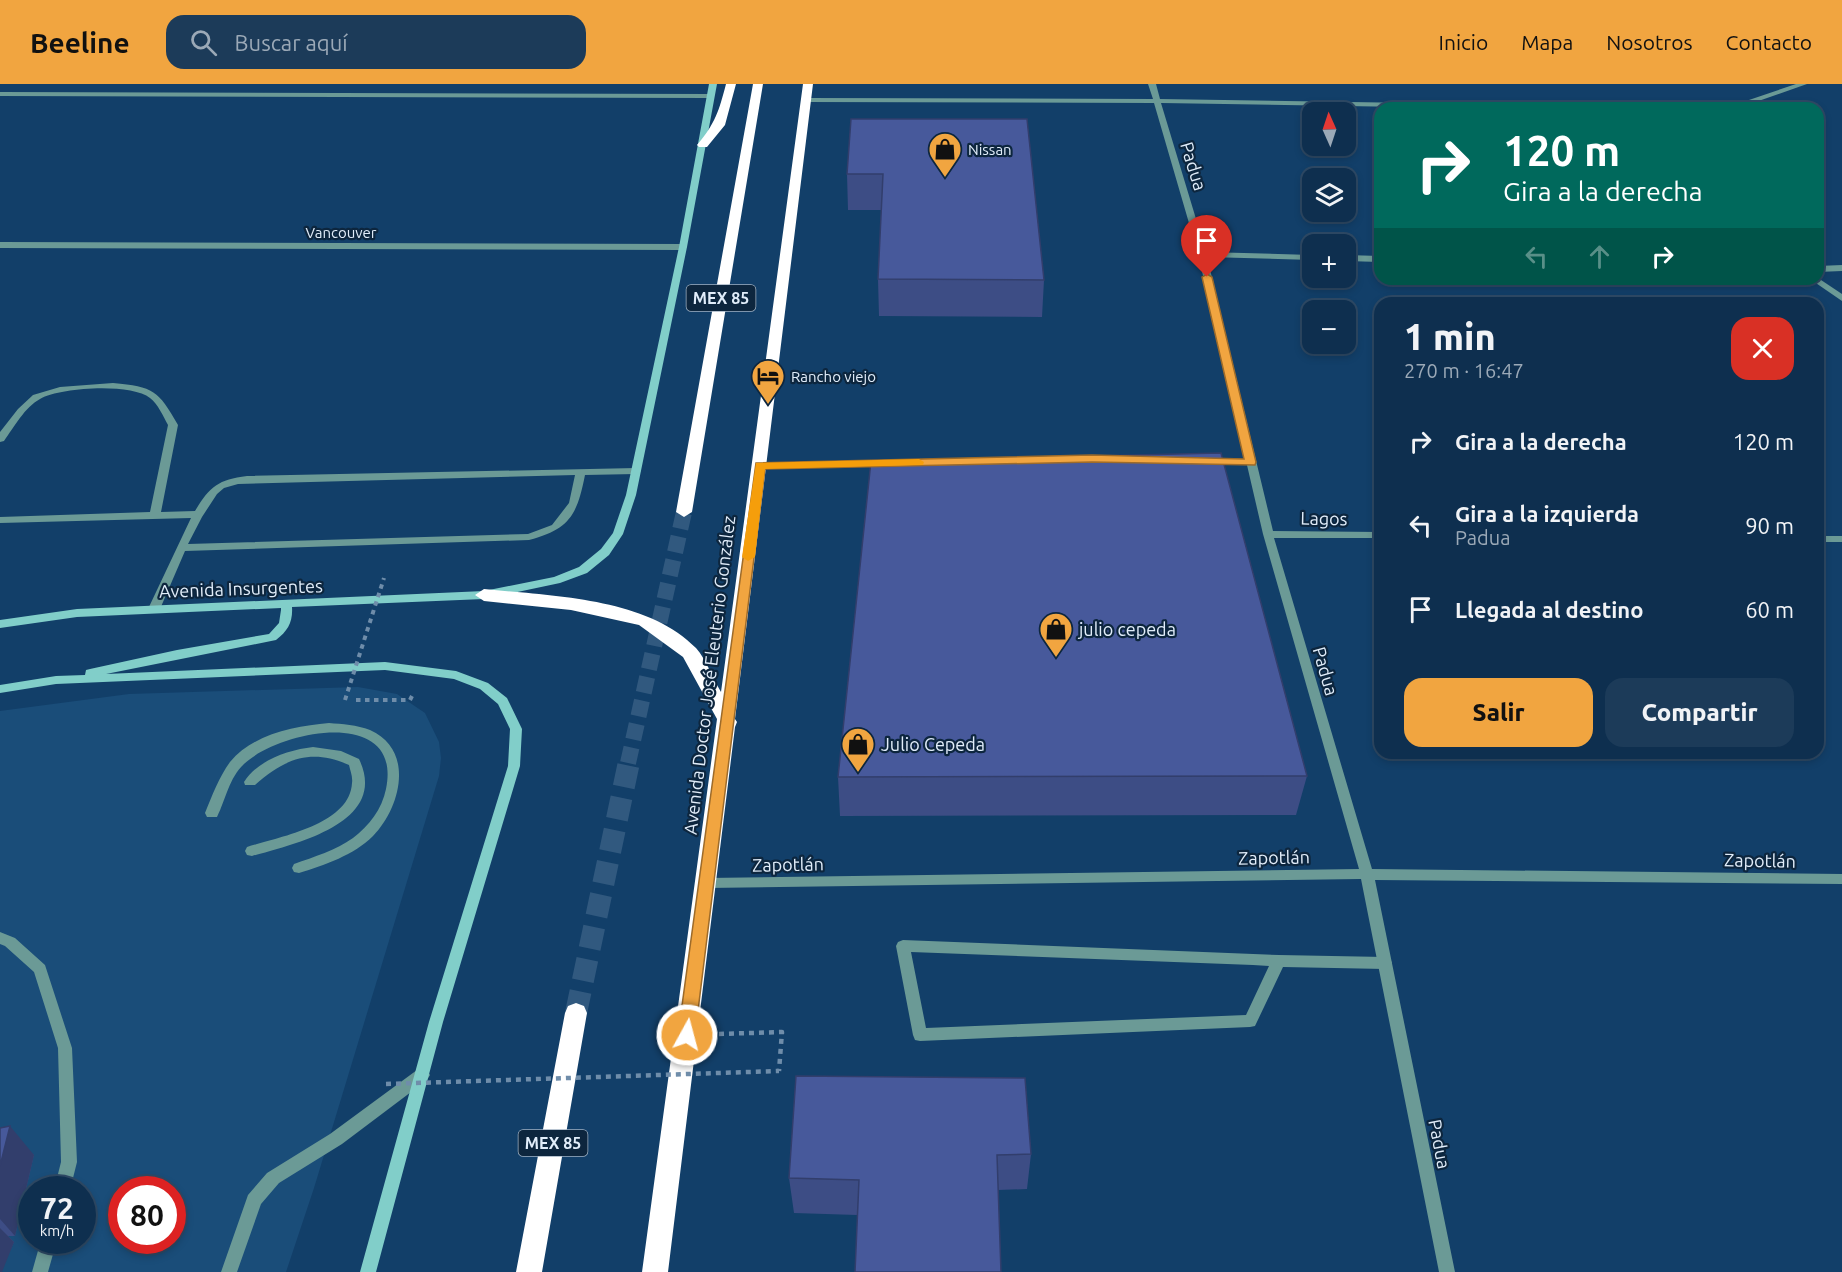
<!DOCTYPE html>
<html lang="es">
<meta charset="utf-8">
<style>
body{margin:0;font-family:Ubuntu,sans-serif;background:#1c3b59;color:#f1f3f6;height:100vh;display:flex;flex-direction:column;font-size:22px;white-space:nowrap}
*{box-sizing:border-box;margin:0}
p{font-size:20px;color:#9ba9b7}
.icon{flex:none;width:33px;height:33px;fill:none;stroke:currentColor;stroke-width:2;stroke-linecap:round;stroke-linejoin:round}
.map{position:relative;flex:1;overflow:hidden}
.sheet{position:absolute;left:1374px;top:213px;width:450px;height:462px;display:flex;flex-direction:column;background:#0e2f4f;border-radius:18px;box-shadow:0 3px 9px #0003,0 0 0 2px #2e4a66}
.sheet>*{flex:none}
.guide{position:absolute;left:1374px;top:18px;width:450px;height:183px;border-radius:18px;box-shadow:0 3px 9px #0003,0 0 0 2px #2e4a66;background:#00695c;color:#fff;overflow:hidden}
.needle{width:39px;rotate:357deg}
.fabs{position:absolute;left:1302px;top:18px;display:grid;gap:12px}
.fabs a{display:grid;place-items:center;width:54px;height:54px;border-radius:12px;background:#0e2f4f;box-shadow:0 3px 9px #0003,0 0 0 2px #2e4a66;font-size:30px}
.speed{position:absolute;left:18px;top:1092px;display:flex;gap:12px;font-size:30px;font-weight:700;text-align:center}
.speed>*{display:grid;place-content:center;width:78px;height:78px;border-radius:50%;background:#0e2f4f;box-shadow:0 3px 9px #0003,0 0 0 2px #2e4a66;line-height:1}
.speed small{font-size:15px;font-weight:400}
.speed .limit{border:9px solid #d22;background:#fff;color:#111}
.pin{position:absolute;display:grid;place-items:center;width:51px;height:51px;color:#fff;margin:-62px -26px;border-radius:50% 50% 50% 0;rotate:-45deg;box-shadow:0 0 6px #0007}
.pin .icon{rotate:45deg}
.me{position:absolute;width:66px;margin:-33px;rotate:7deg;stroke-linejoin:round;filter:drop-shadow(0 0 4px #0008)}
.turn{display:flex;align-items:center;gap:21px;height:126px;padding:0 30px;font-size:27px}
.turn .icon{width:78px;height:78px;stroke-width:2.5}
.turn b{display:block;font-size:42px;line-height:51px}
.lanes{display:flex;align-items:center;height:57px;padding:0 30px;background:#0003;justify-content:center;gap:30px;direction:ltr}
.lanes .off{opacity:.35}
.round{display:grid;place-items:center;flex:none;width:63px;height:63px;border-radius:18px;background:#1c3b59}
.overview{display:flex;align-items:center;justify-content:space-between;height:102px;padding:0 30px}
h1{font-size:36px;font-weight:800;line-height:45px}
.button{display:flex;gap:12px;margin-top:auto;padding:12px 30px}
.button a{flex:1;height:69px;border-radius:18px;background:#f1a540;color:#111;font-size:24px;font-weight:800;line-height:69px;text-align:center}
.button a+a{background:#1c3b59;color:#f1f3f6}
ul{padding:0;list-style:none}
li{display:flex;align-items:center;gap:18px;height:84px;padding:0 30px}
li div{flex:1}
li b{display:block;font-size:22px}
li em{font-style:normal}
header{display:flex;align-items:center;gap:36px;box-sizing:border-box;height:84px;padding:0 30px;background:#f1a540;color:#111}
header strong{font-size:28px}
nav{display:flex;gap:33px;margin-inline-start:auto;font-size:21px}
.search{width:420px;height:54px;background:#1c3b59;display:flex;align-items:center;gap:15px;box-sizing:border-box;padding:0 21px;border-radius:18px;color:#9ba9b7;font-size:22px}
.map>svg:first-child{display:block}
.built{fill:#1a4d79;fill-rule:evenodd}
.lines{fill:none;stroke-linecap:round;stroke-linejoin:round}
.highway-tunnel-far1{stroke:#31597f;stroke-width:16;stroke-dasharray:16 8;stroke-linecap:butt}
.highway-tunnel{stroke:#31597f;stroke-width:22;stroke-dasharray:22 11;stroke-linecap:butt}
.path-far1{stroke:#6f8daa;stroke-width:4;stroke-dasharray:4.5 4.5;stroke-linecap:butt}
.path{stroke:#6f8daa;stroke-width:4.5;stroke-dasharray:5 5;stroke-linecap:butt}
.lane{fill:#6b9a96;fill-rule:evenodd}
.street{fill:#6b9a96;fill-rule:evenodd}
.secondary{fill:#81cec9;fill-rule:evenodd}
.highway{fill:#fff;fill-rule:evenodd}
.path-bridge-far1{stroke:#6f8daa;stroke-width:4;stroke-dasharray:4.5 4.5;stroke-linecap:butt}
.path-bridge{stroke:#6f8daa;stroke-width:4.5;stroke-dasharray:5 5;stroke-linecap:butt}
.wall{fill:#3d4d85}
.shaded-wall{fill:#323e6c}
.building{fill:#47599b;stroke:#323e6c;stroke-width:1.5}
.route{fill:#f1a540;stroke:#9d6b2a;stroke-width:1.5}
.slow{fill:#f59e0b}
.labels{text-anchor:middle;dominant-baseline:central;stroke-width:4.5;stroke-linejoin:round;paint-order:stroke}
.far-poi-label{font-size:15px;fill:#e1edfa;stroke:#0d263e;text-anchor:start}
.far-street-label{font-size:15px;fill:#e1edfa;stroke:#0d263e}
.shield{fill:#0d263e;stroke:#a1b1c2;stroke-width:1.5}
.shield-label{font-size:16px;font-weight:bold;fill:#e1edfa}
.street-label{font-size:18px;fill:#e1edfa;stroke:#0d263e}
.poi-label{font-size:18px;fill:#e1edfa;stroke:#0d263e;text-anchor:start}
</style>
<header>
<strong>Beeline</strong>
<div class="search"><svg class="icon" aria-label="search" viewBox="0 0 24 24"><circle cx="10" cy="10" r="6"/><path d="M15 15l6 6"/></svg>Buscar aquí</div>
<nav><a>Inicio</a><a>Mapa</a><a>Nosotros</a><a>Contacto</a></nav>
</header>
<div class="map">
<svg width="1842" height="1188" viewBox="0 0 1842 1188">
<rect width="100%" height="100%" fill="#123f69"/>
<path class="built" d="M358,603L397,610L425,629L439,658L441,674L439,692L314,1104L286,1188H0V627L129,610ZM32,1106H82V1156H32ZM122,1106H172V1156H122Z"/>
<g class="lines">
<path class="highway-tunnel-far1" d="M628,679L684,428"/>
<path class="highway-tunnel" d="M576,929L629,678"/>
<path class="path-far1" d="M356,616H410L412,612"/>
<path class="path" d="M719,950L782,948L779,987"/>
<path class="lane" d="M113,299C154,303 158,306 178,341L161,428L195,427C210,402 218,396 247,392L636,384L641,387L636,390L585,391C577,431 570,445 529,456L185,467L160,525L154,529L148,525L191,434L0,439V433L150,428L168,341C163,332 158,320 150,314C131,299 61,303 40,315C25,323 14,343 4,357L0,358V348L18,325L33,311L60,303ZM575,391L569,419L552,441L528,450L188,460L202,433L217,410L224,404L238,400Z
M1208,374L1250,375L1255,378L1250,381L1204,379L1203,377L1204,375Z
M885,376L889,377L890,379L889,381L760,385L755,382L760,379Z
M329,639C342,640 357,641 370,646C415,666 401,723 373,752C354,771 325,781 299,789L294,788L292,784L294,780C314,773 336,766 353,754C369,742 382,725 386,705C403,622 280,646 244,680C229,694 226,715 217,733H207L205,729C212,712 219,693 230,678C253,650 295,642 329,639Z
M313,663L341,667L359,675C390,739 294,760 252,772L247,771L245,767L247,763C278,753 350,741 352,699C353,693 350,686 349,681C311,664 284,675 255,701H245L244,698C258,676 288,666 313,663Z
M0,848L15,854L45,881L72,964L77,1078L70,1106H54L61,1078L58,964L34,888L5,862L0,860Z
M903,856L1279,871L1385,873L1390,875L1392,879L1390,883L1385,885L1283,883L1255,942L1250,943L920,957L915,956L913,951L896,862L898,858ZM911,868L1253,881L1269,882L1246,931L926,944Z
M422,984L427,986L430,991L427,996L342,1060L279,1099L261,1120L237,1188H221L248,1111L267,1089L330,1050L417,986Z
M41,1156H57L48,1188H32Z"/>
<path class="street" d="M1148,0H1156L1160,15L1609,22L1613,24H1464L1161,19L1206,168L1312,171V176L1207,173L1273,447L1380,448V454H1274L1372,785L1842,790V800L1375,796L1455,1188H1439L1361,795L706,804L701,803L699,799L701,795L706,794L1359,785L1263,450L1198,170L1154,19L806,18L802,16L806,14L1153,15Z
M1796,0H1807L1747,21L1699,24L1703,22L1746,17Z
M0,8L709,10L713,12L709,14L0,12Z
M0,158L683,160L687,163L683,166L0,164Z
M1346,171L1380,172V178L1346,177Z
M1842,181V187L1818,188V182Z
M1818,194L1842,210V217L1810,195Z
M1818,452H1842V458H1818Z"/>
<path class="secondary" d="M709,0H717L687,163L636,411L623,450L609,471L587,489L560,499L484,515L292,523C293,538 288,547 276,556L106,590L385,578L456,587L488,599L507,614L522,645L520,682L443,938L376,1188H360L429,938L508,682L510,645L498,620L480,605L454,595L385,586L56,600L0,609V601L56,592L85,591L86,586L90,585L177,566L269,550L279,539L281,526V524L77,533L0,544V536L77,525L484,507L554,493L579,483L601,465L613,449L626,411L679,163Z"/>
<path class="highway" d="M726,0H736L725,41L707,63H699L697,61C715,40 719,27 726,0Z
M753,0H763L692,428L684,433L676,428Z
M803,0H813L735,635L737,638L735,643L668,1188H642L717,635L683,573L639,541L571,526L484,517L475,511L484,505C551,512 646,513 696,564C706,575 713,595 721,608Z
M576,919L584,922L587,929L542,1188H516L565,929L568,922Z"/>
<path class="path-bridge-far1" d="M345,616L384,494"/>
<path class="path-bridge" d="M386,1000L779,987"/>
</g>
<path class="wall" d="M851,35L1044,196L1042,233L879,232L878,195L882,126H848L847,90Z
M1307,692L1296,731L840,732L838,693Z
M1025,994L1031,1070L1027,1105L998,1106L857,1131L794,1129L789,1094Z
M0,1044L34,1071L15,1152H8L14,1158L0,1188Z"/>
<path class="shaded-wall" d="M10,1042L34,1071L15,1152L0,1135V1082Z
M0,1144L14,1158L2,1188H0Z"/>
<path class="building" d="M851,35H1027L1044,196L878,195L883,90H847Z
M1221,369L1307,692L838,693L871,377Z
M796,992L1025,994L1031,1070L997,1071L1001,1188H855L859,1096L789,1094Z
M10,1042L0,1082V1044Z"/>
<path class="route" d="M1207,190L1212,193L1256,378L1255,381L1092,378L765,385L695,951L693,956L687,959L681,956L678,951L756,379L1092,371L1244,375L1202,193Z"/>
<path class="slow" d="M919,375L924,378L923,381L765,385L755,473L748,477L742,473L756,379Z"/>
<defs>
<symbol id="shop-pin" viewBox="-11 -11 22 30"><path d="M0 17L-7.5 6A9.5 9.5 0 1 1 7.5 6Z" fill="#f1a540" stroke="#0d263e"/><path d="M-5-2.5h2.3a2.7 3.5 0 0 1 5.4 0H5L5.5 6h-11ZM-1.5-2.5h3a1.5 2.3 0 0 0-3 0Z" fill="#111"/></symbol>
<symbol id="hotel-pin" viewBox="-11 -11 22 30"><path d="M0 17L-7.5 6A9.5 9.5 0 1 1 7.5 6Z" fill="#f1a540" stroke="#0d263e"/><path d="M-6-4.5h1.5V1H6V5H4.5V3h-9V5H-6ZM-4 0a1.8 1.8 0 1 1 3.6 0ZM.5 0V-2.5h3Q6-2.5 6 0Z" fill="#111"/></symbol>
</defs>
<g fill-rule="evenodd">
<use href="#shop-pin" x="926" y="46" width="38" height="52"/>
<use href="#hotel-pin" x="749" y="273" width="38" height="52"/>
<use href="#shop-pin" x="1037" y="526" width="38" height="52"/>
<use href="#shop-pin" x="839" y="641" width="38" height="52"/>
</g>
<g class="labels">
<g class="far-poi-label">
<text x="968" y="65">Nissan</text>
<text x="791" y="292">Rancho viejo</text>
</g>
<g class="far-street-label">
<text x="341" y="148">Vancouver</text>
</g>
<g class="shield">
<rect x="686.5" y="201" width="69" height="26" rx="4.5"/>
<rect x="518.5" y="1046" width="69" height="26" rx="4.5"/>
</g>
<g class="shield-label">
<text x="721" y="214">MEX 85</text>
<text x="553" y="1059">MEX 85</text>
</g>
<g class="street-label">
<text transform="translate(1194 82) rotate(73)">Padua</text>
<text transform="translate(1324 434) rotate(1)">Lagos</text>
<text transform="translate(241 504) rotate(-2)">Avenida Insurgentes</text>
<text transform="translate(1326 587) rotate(74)">Padua</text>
<text transform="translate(709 591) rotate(-83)">Avenida Doctor José Eleuterio González</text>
<text transform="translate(1274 773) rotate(-1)">Zapotlán</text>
<text transform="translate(1760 776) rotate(1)">Zapotlán</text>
<text transform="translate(788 780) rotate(-1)">Zapotlán</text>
<text transform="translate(1440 1060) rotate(79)">Padua</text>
</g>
<g class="poi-label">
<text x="1079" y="545">julio cepeda</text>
<text x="881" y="660">Julio Cepeda</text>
</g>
</g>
</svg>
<div class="fabs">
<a><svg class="needle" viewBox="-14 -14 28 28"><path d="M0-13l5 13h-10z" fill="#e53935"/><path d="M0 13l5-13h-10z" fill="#9ba9b7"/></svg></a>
<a><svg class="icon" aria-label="layers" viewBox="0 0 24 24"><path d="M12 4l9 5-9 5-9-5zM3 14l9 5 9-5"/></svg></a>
<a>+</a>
<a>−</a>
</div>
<div class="speed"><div>72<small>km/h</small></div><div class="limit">80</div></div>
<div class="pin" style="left:1207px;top:193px;background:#d93025"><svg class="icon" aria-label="arrive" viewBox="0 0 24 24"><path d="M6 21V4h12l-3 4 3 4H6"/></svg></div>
<svg class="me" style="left:687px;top:951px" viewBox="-20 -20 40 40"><circle r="17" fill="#f1a540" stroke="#fff" stroke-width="3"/><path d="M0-11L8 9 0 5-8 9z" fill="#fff"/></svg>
<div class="guide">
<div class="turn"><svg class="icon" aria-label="right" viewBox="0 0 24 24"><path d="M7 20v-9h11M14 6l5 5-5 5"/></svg><div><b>120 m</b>Gira a la derecha</div></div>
<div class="lanes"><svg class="icon off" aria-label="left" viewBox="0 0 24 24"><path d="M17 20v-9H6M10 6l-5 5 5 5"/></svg><svg class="icon off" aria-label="ahead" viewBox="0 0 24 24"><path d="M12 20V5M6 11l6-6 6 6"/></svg><svg class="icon" aria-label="right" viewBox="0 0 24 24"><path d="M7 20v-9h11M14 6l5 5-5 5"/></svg></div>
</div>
<section class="sheet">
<div class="overview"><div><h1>1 min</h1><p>270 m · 16:47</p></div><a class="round" style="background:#d93025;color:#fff"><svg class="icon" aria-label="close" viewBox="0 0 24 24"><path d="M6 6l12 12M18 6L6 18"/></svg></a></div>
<ul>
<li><svg class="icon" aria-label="right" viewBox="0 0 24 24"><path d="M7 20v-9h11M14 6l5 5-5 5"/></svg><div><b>Gira a la derecha</b></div><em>120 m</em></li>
<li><svg class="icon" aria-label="left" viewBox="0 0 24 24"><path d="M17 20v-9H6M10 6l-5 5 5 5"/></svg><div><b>Gira a la izquierda</b><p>Padua</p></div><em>90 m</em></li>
<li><svg class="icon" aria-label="arrive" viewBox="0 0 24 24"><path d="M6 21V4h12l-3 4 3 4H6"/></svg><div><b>Llegada al destino</b></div><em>60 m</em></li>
</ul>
<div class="button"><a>Salir</a><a>Compartir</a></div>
</section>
</div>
